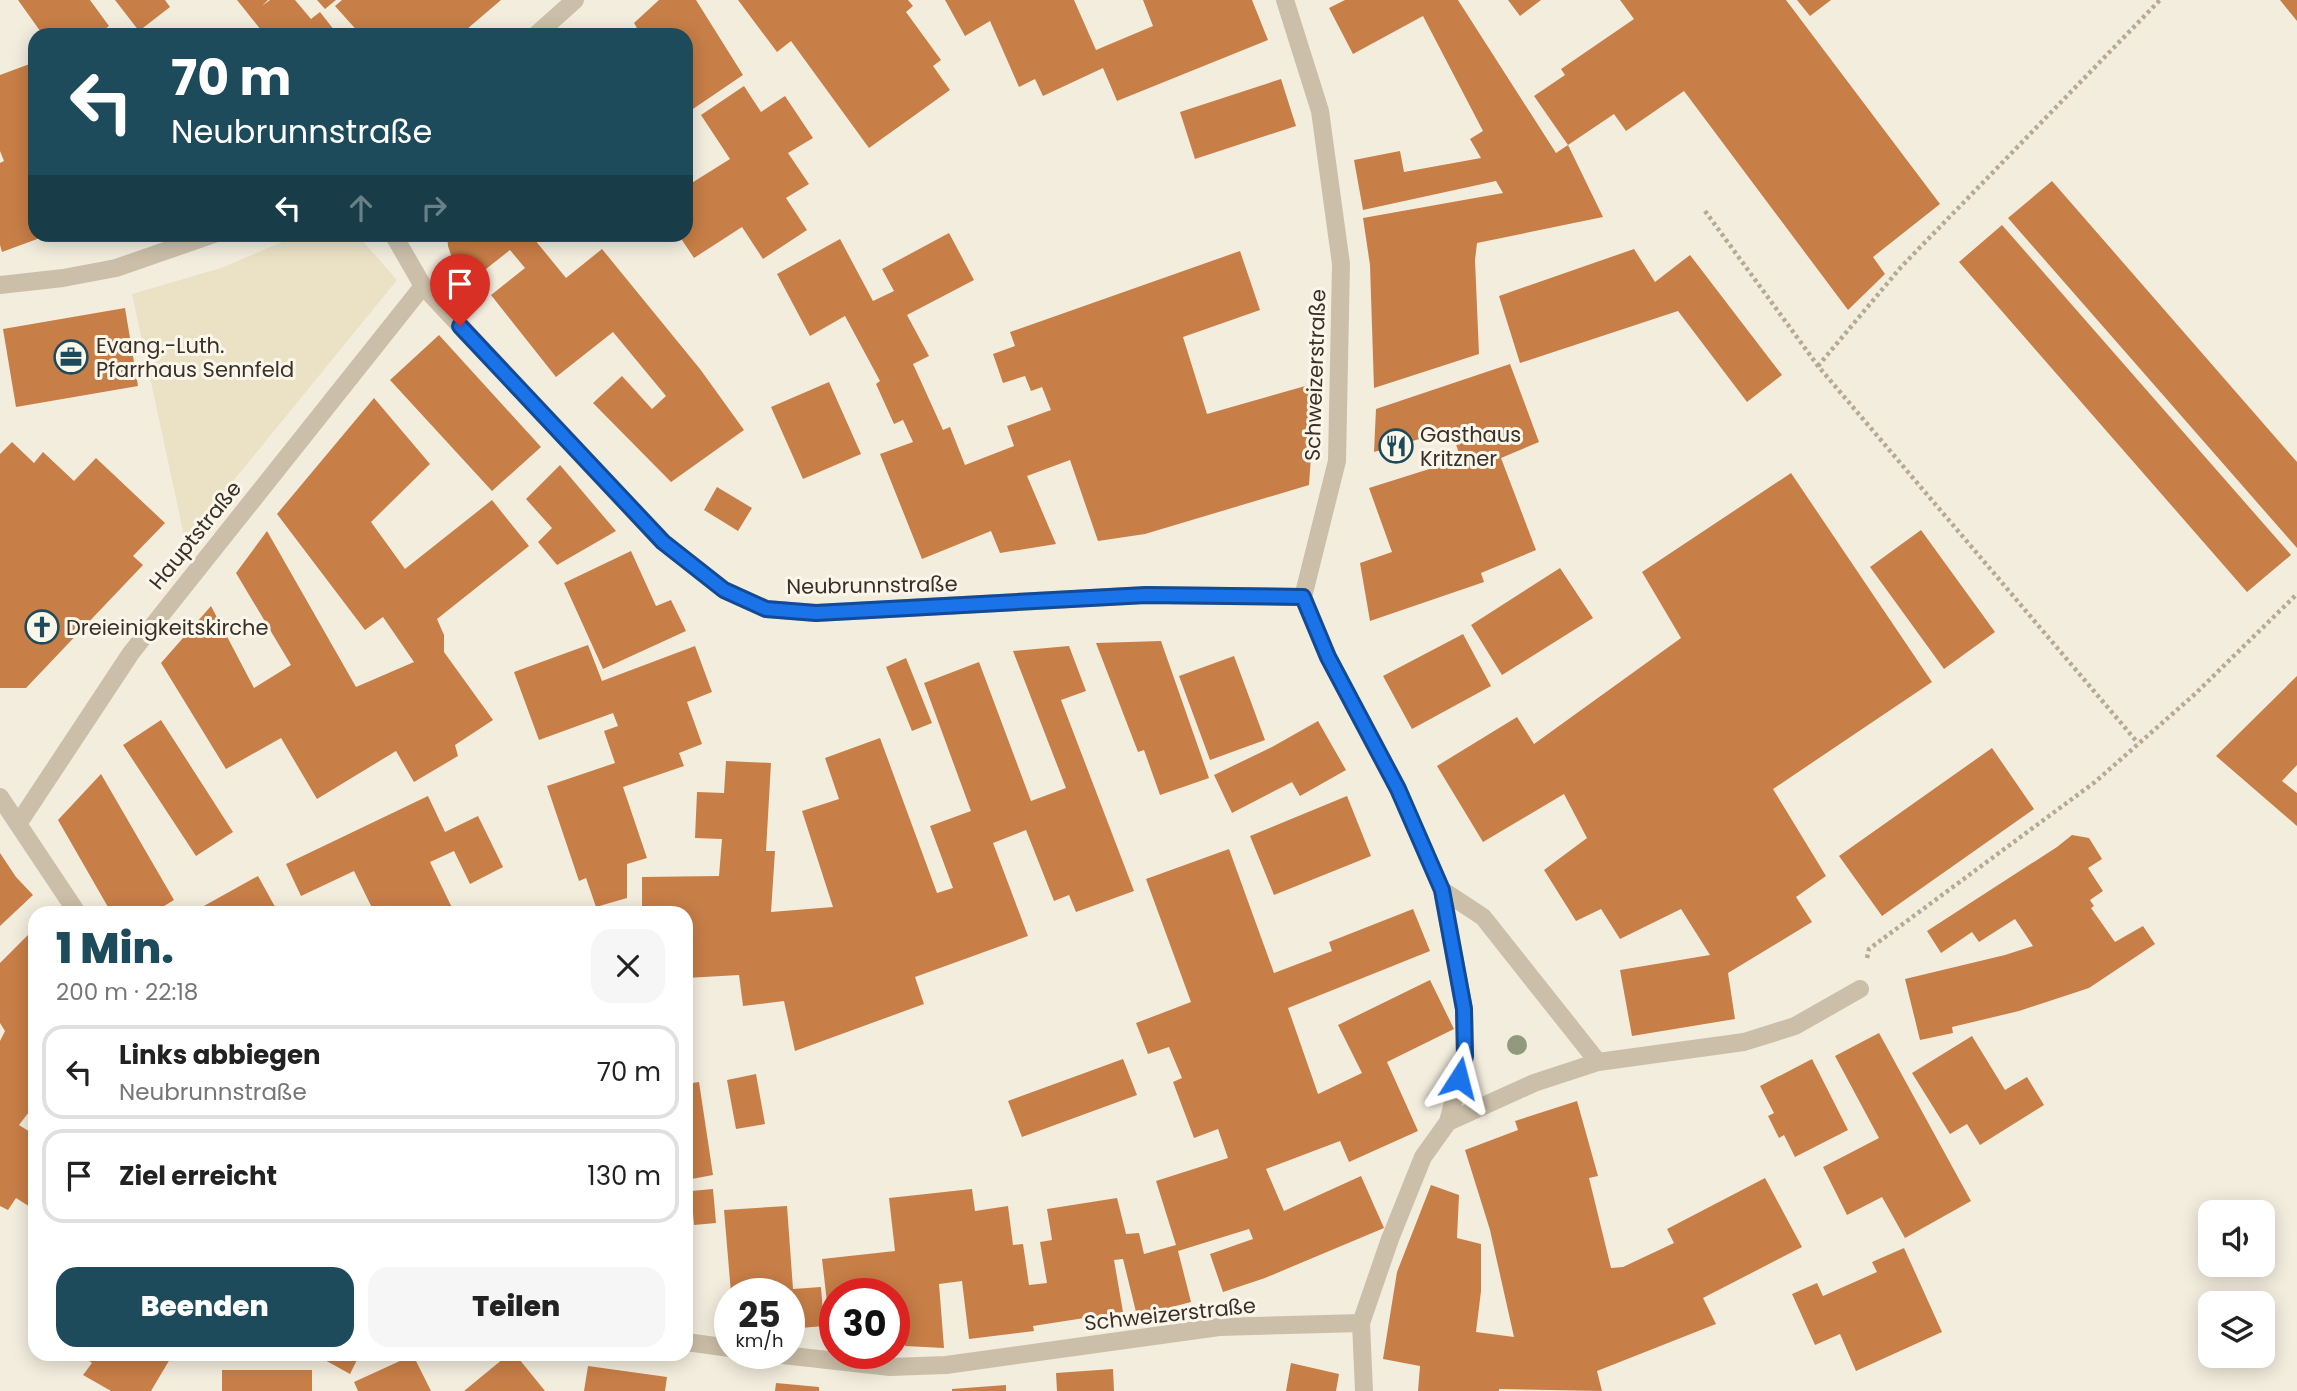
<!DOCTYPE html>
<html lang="de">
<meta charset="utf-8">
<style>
body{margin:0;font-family:Poppins,sans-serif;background:#f6f6f6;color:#222;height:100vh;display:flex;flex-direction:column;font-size:26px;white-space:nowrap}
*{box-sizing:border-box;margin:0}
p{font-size:23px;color:#767676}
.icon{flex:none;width:38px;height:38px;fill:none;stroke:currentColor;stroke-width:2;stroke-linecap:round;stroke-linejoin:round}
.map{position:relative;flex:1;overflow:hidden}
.sheet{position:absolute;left:28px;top:906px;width:665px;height:455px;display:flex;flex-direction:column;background:#fff;border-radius:21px;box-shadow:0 4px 18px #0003}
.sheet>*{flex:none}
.guide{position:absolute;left:28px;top:28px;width:665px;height:214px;border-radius:21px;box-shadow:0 4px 18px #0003;background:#1e4b5b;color:#fff;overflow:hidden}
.fabs{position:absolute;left:2198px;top:1200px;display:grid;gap:14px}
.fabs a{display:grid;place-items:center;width:77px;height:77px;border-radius:14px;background:#fff;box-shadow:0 4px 18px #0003;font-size:35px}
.speed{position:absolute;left:714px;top:1278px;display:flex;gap:14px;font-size:35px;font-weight:700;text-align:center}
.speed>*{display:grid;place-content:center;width:91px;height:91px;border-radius:50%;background:#fff;box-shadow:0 4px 18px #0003;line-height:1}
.speed small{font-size:18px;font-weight:400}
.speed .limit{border:10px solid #d22;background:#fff;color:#111}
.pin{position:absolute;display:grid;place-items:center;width:60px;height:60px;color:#fff;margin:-72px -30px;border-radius:50% 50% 50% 0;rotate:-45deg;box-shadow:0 0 7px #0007}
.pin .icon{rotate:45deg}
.me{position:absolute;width:77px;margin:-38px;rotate:9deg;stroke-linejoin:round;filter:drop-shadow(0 0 5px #0008)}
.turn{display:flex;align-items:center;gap:24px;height:147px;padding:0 28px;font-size:32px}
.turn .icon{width:91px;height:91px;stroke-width:2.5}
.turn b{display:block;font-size:49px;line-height:60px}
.lanes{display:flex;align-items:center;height:66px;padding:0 28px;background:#0003;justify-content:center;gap:35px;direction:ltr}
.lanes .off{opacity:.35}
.round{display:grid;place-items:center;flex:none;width:74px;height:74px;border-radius:21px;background:#f6f6f6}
.summary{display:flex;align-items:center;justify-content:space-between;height:119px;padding:0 28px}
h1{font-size:42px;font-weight:800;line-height:52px;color:#1e4b5b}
.action{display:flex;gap:14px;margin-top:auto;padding:14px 28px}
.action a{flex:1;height:80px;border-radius:21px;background:#1e4b5b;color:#fff;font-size:28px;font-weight:800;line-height:80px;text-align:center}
.action a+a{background:#f6f6f6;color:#222}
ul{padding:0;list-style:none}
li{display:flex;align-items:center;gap:21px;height:94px;margin:0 14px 10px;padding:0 14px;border:4px solid #e0e0e0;border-radius:21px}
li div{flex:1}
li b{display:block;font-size:26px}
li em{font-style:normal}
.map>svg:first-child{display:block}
.plaza{fill:#ebe1c5}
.building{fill:#c87e47}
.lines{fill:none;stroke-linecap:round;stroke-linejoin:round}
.path{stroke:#b7aa93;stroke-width:4.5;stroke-dasharray:3.5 3.5;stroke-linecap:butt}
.minor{stroke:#ccbfa9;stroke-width:18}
.tree{fill:#919a7c}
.route-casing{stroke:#114b97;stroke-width:18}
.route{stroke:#1a73e8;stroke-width:12}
.labels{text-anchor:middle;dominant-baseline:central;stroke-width:6;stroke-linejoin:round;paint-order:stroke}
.poi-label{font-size:21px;fill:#393129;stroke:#faf6ea;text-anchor:start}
.street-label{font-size:21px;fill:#393129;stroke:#faf6ea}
</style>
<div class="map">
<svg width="2297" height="1391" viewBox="0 0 2297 1391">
<rect width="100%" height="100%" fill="#f3edde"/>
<path class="plaza" d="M301,234L353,235L360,238L397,280L185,540L132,294L221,268Z"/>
<path class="building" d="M18,0H90L109,26L97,35H43Z
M115,0H165L170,7L139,31Z
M237,0H268L262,6L270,0H295L311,19L320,12L338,35H265Z
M317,0H336L325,9Z
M342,0H501L460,35H361L335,6Z
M659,0H696L743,75L687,113L686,35H641L634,23Z
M738,0H908L913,6L906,12L941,60L933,66L950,90L869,148L791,41L777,52Z
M945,0H1074L1096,50L1153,26L1143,0H1252L1268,40L1117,101L1103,68L1043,96L1035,79L1019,87L990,21L965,36Z
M1345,0H1458L1556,153L1568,145L1603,217L1477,243L1475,260L1479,354L1374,388L1370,265L1363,218L1503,193L1496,181L1363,210L1354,160L1400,151L1404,172L1481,158L1470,139L1483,131L1423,16L1353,54L1329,8Z
M1508,0H1541L1520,16Z
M1620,0H1786L1940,204L1873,257L1885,274L1848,310L1684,91L1626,131L1614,114L1568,145L1534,96L1565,75L1561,69L1634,19Z
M1797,0H1831L1810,16Z
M2280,0H2297V21Z
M35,62V234L48,235L2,252L0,245V163L4,161L0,151V75Z
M1281,79L1296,126L1195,159L1180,112Z
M744,86L761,112L785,96L813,138L788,153L809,184L786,198L807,230L763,259L742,227L694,258L678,234H686V179L690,184L730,159L701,115Z
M2052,181L2297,462V548L2008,218Z
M2002,225L2291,555L2247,592L1959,262Z
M949,233L974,280L907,315L929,356L913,364L943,430L950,427L965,465L1014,446L1007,426L1051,410L1042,387L1031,391L1025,376L1003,383L993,354L1015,346L1010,332L1240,251L1260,310L1183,337L1207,414L1316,383L1309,485L1145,534L1098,541L1070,460L1027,476L1056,544L1000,553L991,531L922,559L880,454L913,442L903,420L894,424L876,384L880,381L845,316L810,336L777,274L840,239L873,301L894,291L882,269Z
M83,234H101V235L85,241Z
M447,234H530L566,278L602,249L700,369L744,430L671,482L593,403L622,376L652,409L666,396L613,332L556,377L491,295L525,268L510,250L467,284L455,267L448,246Z
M1634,249L1655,282L1690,255L1782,375L1747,402L1678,311L1520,363L1499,296Z
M125,308L138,386L16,407L3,329Z
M439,335L541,447L492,491L390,380Z
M1510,364L1539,442L1501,458L1536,550L1481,573L1484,582L1370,621L1360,563L1392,552L1369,488L1461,459L1451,430L1374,452L1376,409Z
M829,382L861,454L803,479L771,407Z
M374,398L430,464L371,522L405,569L492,500L529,546L437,619L444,635V652L493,720L455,745L458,756L414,782L396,751L317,799L281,738L226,769L161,663L211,606L254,688L291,665L236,573L267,531L356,687L414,662L383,617L365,630L277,514Z
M12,442L34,463L43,452L74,481L96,458L165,523L133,556L143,565L26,688H0V454Z
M560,465L616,531L557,565L538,542L552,528L526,499Z
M1791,473L1932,682L1773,789L1826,876L1796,897L1812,922L1728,973L1735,1019L1632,1036L1620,970L1710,955L1681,909L1620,939L1601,909L1576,921L1544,870L1587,838L1564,794L1483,842L1437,766L1517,717L1534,744L1681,638L1642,572Z
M717,487L752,508L738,531L704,510Z
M1921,530L1995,632L1944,669L1870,567Z
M631,551L656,606L671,600L686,631L603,669L564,583Z
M1560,568L1593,618L1502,675L1471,625Z
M1463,634L1491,686L1412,729L1383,676Z
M1161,641L1209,778L1160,795L1144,750L1138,752L1096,643Z
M588,645L602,681L695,646L712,692L687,702L702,744L679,753L684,766L623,787L647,858L627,864V898L596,907L586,878L579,881L547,786L615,763L604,731L618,726L613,713L539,740L514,672Z
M1069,646L1086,691L1061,700L1134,891L1076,912L1069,895L1054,901L1026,830L993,843L1028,936L915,977L924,1004L795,1051L784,1001L743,1006L739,975L686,978V914H642V877L719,876L722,839L695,838L697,792L724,793L726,761L771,763L766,851H775L771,912L833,907L802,811L839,799L825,758L880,738L937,893L953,888L930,826L971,811L924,683L979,662L1031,801L1066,788L1013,651Z
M1234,656L1265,740L1210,760L1179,676Z
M906,658L932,723L912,731L886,667Z
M2297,676V765L2282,781L2297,793V826L2216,756Z
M161,720L233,832L196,856L123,745Z
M1318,721L1346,770L1300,796L1292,782L1232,813L1214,775L1272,747Z
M1992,748L2034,809L1882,916L1839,856Z
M101,774L174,900L151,914H112L58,820Z
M428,796L445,832L478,816L503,867L470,884L454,851L430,862L455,914H375L354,871L301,896L286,864Z
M1347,796L1371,856L1274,895L1250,836Z
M2072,835L2089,838L2102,859L2088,868L2103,891L2090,900L2094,906L2091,908L2115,942L2143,926L2155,944L2089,988L2019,1011L1952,1027L1953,1033L1920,1040L1905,979L2005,955L2033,946L2015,919L1979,942L1972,932L1941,953L1927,931L2057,847Z
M1229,849L1274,973L1332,951L1329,942L1413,909L1430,951L1288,1008L1318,1094L1362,1073L1338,1025L1430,980L1454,1029L1387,1062L1418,1131L1349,1162L1340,1141L1266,1169L1284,1211L1361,1176L1384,1228L1265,1278L1223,1292L1210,1254L1253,1239L1249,1229L1178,1251L1191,1302L1137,1316L1123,1259L1114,1260L1123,1312L1033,1326L1034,1331L969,1339L962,1281L939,1284L944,1348L905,1346L904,1328L894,1329V1293H835V1336H831L822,1259L895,1251L889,1198L972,1189L975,1211L1008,1206L1013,1245L1023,1244L1029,1285L1047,1283L1040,1242L1052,1240L1047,1209L1117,1198L1126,1234L1139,1233L1144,1254L1176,1245L1156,1181L1228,1158L1218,1129L1194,1138L1173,1082L1182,1078L1169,1047L1148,1054L1136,1023L1191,1002L1146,879Z
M0,853L16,877L33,895L0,926Z
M258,876L279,914H192L202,907Z
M35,928V1104L19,1125L35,1135V1210L16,1198L8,1210L0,1206V1041L5,1031L0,1023V963Z
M1879,1033L1971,1201L1905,1238L1882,1197L1847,1215L1823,1167L1879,1138L1835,1056Z
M1972,1036L2005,1090L2027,1077L2044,1105L1980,1145L1967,1124L1950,1134L1912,1073Z
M1123,1059L1137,1095L1022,1137L1008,1101Z
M1812,1059L1848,1130L1795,1157L1784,1135L1779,1138L1768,1116L1774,1113L1760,1086Z
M756,1074L765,1124L736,1129L727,1080Z
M699,1082L713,1175L686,1180V1084Z
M1577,1101L1598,1176L1589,1178L1611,1268L1623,1267L1674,1243L1667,1229L1765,1178L1802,1247L1703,1298L1716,1324L1597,1371L1602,1391L1499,1389V1391H1418L1420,1366L1383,1359L1397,1272L1431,1185L1459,1195L1457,1238L1481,1244V1291L1476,1332L1514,1337L1490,1230L1465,1150L1518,1130L1515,1121Z
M713,1189L716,1223L694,1225L691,1191Z
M787,1206L793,1289L821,1287L824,1326L789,1329V1293H731L724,1210Z
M1904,1248L1942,1332L1856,1371L1840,1334L1815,1345L1792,1294L1817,1283L1823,1296L1877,1272L1872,1262Z
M686,1301H688L690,1326H686Z
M80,1354H173L151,1391H111L83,1375L92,1363Z
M314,1354H360L350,1374Z
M509,1354H515L545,1391H464Z
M413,1355L431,1391H358L354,1382Z
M1291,1363L1339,1374L1336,1391H1286Z
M588,1366L667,1377L665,1391H584Z
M1113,1369L1114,1391H1057L1056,1373Z
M222,1370H312V1391H222Z
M776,1383L819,1387V1391H775Z
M1006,1385V1391H952V1389Z"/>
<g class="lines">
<path class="path" d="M1705,211L1818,366L2138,743
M1818,366L1901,267L2160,0
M1867,958L1869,949L2095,782L2195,694L2297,594"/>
<path class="minor" d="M1285,0L1320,111L1341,264L1337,461L1303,597L1328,657L1398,789L1442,890L1464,1009L1465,1056L1448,1122L1423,1157L1390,1239L1361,1323L1364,1391
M536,35L575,0
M393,234L423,286L663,542L724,590L766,609L816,613L1146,595L1303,597
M0,285L63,278L116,268L214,234
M0,797L78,914
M18,824L131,653L423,286
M1442,890L1483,917L1598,1062
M1448,1122L1534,1083L1598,1062L1744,1042L1795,1026L1860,989
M686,1342L730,1348
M765,1353L890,1367L946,1365L1219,1327L1361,1323"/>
</g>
<circle class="tree" cx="1517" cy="1045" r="10"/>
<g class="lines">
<defs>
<path id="route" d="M460,326L663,542L724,590L766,609L816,613L1146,595L1303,597L1328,657L1398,789L1442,890L1464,1009L1465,1056L1459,1078"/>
</defs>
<use href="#route" class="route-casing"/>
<use href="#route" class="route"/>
</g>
<defs>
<symbol id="office-ring" viewBox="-11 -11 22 22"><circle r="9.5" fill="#faf6ea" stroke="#1e4b5b" stroke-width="1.5"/><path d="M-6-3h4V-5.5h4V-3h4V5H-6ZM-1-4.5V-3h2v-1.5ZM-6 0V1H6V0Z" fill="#1e4b5b"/></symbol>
<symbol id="restaurant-ring" viewBox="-11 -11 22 22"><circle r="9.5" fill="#faf6ea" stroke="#1e4b5b" stroke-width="1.5"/><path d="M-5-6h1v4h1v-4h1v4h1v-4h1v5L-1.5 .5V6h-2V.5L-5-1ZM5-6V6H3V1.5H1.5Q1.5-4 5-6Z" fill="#1e4b5b"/></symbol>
<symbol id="church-ring" viewBox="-11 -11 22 22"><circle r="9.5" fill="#faf6ea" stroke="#1e4b5b" stroke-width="1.5"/><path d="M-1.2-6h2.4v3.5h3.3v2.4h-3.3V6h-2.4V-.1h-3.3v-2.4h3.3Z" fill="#1e4b5b"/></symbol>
</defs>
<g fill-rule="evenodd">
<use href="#office-ring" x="52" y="338" width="38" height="38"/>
<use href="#restaurant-ring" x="1377" y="427" width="38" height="38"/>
<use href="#church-ring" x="23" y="608" width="38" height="38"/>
</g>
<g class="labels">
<g class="poi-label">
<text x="96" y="345">Evang.-Luth.<tspan x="96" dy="24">Pfarrhaus Sennfeld</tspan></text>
<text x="1420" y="434">Gasthaus<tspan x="1420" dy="24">Kritzner</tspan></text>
<text x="66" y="627">Dreieinigkeitskirche</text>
</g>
<g class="street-label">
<text transform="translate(1315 375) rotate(-88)">Schweizerstraße</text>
<text transform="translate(195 535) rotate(-51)">Hauptstraße</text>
<text transform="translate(872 585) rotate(-1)">Neubrunnstraße</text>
<text transform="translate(1170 1314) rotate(-6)">Schweizerstraße</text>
</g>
</g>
</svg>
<div class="fabs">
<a><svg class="icon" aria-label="sound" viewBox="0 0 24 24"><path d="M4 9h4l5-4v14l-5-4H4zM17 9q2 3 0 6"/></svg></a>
<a><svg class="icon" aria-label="layers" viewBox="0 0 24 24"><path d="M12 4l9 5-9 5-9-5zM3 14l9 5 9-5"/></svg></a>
</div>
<div class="speed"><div>25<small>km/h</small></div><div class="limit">30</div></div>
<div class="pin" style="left:460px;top:326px;background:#d93025"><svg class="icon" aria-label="arrive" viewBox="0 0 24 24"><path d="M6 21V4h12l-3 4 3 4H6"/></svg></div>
<svg class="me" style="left:1459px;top:1078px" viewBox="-20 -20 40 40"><path d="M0-17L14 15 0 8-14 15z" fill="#1a73e8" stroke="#fff" stroke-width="4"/></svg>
<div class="guide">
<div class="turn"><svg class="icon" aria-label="left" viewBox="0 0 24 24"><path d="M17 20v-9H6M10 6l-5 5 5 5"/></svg><div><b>70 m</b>Neubrunnstraße</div></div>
<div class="lanes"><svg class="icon" aria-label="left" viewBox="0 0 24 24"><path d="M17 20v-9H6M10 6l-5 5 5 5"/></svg><svg class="icon off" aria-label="ahead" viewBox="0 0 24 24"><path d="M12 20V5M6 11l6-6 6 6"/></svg><svg class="icon off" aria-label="right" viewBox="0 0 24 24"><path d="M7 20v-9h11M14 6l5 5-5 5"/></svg></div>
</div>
<section class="sheet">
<div class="summary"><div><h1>1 Min.</h1><p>200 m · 22:18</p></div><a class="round"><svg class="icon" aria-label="close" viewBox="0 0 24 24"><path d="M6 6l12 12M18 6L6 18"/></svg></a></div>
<ul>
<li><svg class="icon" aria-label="left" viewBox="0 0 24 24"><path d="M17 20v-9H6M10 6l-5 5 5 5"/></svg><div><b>Links abbiegen</b><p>Neubrunnstraße</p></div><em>70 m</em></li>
<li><svg class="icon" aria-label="arrive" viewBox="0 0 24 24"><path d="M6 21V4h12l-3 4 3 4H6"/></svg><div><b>Ziel erreicht</b></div><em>130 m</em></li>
</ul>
<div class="action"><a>Beenden</a><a>Teilen</a></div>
</section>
</div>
